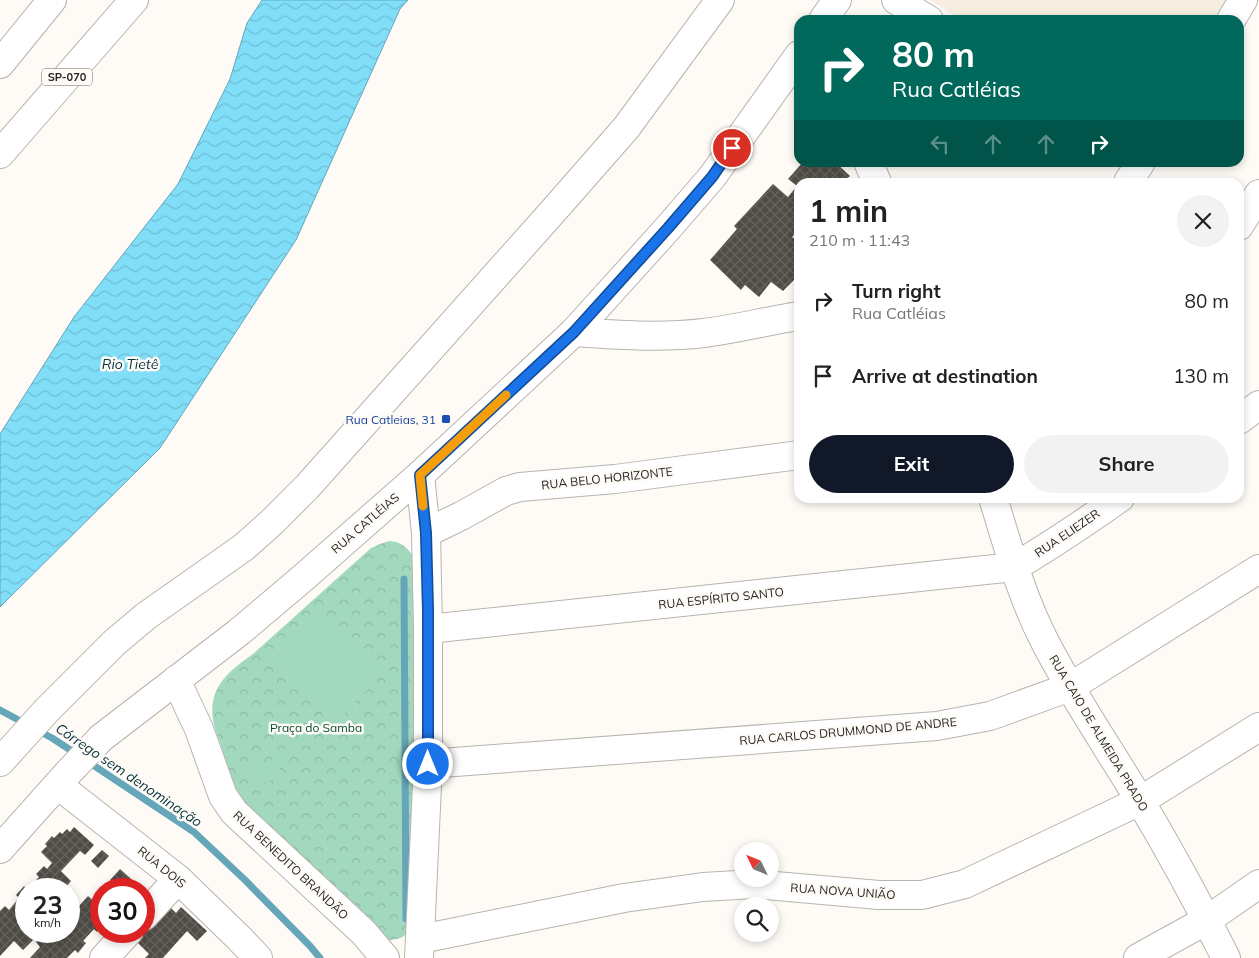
<!DOCTYPE html>
<meta charset="utf-8">
<style>
body{margin:0;font-family:Mulish,sans-serif;background:#f2f2f2;color:#222;height:100vh;display:flex;flex-direction:column;font-size:19px;white-space:nowrap}
*{box-sizing:border-box;margin:0}
p{font-size:16px;color:#767676}
.icon{flex:none;width:28px;height:28px;fill:none;stroke:currentColor;stroke-width:2;stroke-linecap:round;stroke-linejoin:round}
.map{position:relative;flex:1;overflow:hidden}
.panel{position:absolute;left:794px;top:178px;width:450px;height:325px;display:flex;flex-direction:column;background:#fff;border-radius:15px;box-shadow:0 2px 8px #0003}
.panel>*{flex:none}
.guide{position:absolute;left:794px;top:15px;width:450px;height:152px;border-radius:15px;box-shadow:0 2px 8px #0003;background:#00695c;color:#fff;overflow:hidden}
.needle{width:32px;rotate:313deg}
.buttons{position:absolute;left:734px;top:842px;display:grid;gap:10px}
.buttons a{display:grid;place-items:center;width:45px;height:45px;border-radius:50%;background:#fff;box-shadow:0 2px 8px #0003;font-size:25px}
.speed{position:absolute;left:15px;top:878px;display:flex;gap:10px;font-size:25px;font-weight:700;text-align:center}
.speed>*{display:grid;place-content:center;width:65px;height:65px;border-radius:50%;background:#fff;box-shadow:0 2px 8px #0003;line-height:1}
.speed small{font-size:12px;font-weight:400}
.speed .limit{border:8px solid #d22;background:#fff;color:#111}
.pin{position:absolute;display:grid;place-items:center;width:42px;height:42px;color:#fff;margin:-21px;border:2px solid #fff;border-radius:50%;box-shadow:0 1px 5px #0007}
.me{position:absolute;width:55px;margin:-28px;rotate:0deg;stroke-linejoin:round;filter:drop-shadow(0 0 4px #0008)}
.turn{display:flex;align-items:center;gap:18px;height:105px;padding:0 15px;font-size:22px}
.turn .icon{width:65px;height:65px;stroke-width:2.5}
.turn b{display:block;font-size:35px;line-height:42px}
.lanes{display:flex;align-items:center;height:48px;padding:0 15px;background:#0003;justify-content:center;gap:25px;direction:ltr}
.lanes .off{opacity:.35}
.round{display:grid;place-items:center;flex:none;width:52px;height:52px;border-radius:26px;background:#f2f2f2}
.headline{display:flex;align-items:center;justify-content:space-between;height:85px;padding:0 15px}
h1{font-size:30px;font-weight:700;line-height:38px}
.button{display:flex;gap:10px;margin-top:auto;padding:10px 15px}
.button a{flex:1;height:58px;border-radius:30px;background:#111827;color:#fff;font-size:20px;font-weight:700;line-height:58px;text-align:center}
.button a+a{background:#f2f2f2;color:#222}
ul{padding:0;list-style:none}
li{display:flex;align-items:center;gap:15px;height:75px;padding:0 15px}
li div{flex:1}
li b{display:block;font-size:19px}
li em{font-style:normal}
.map>svg:first-child{display:block}
.built{fill:#f7ede0}
.forest{fill:url(#forest-crowns)}
.pitch{fill:#a2d9be}
.water{fill:url(#water-waves);stroke:#65a6b8}
.lines{fill:none;stroke-linecap:round;stroke-linejoin:round}
.stream{stroke:#65a6b8;stroke-width:7}
.building{fill:url(#building-cross-hatch)}
.minor-casing{stroke:#b8b3ad;stroke-width:30}
.tertiary-casing{stroke:#b8b3ad;stroke-width:30}
.motorway-casing{stroke:#b8b3ad;stroke-width:30}
.minor{stroke:#fff;stroke-width:28}
.tertiary{stroke:#fff;stroke-width:28}
.motorway{stroke:#fff;stroke-width:28}
.route-casing{stroke:#114b97;stroke-width:12}
.route{stroke:#1a73e8;stroke-width:9}
.slow{stroke:#f59e0b;stroke-width:9}
.transit-dot{fill:#1a4fb4;stroke:#fefbf7;stroke-width:2}
.labels{text-anchor:middle;dominant-baseline:central;stroke-width:5;stroke-linejoin:round;paint-order:stroke}
.shield{fill:#fefbf7;stroke:#686562;stroke-width:1}
.shield-label{font-size:11px;font-weight:bold;fill:#272522}
.transit-label{font-size:12px;fill:#164399;stroke:#fefbf7;text-anchor:end}
.street-label{font-size:12px;fill:#272522;stroke:#fefbf7}
.park-label{font-size:12px;fill:#094c34;stroke:#fefbf7}
.water-label{font-size:14px;font-style:italic;fill:#05333e;stroke:#fefbf7}
</style>
<div class="map">
<svg width="1259" height="958" viewBox="0 0 1259 958">
<defs>
<pattern id="forest-crowns" width="20" height="18" patternUnits="userSpaceOnUse" patternTransform="scale(1.25)"><rect width="20" height="18" fill="#a2d9be"/><path d="M2 6a3 3 0 1 1 6 0M12 15a3 3 0 1 1 6 0" fill="none" stroke="#8cbaa3"/></pattern>
<pattern id="water-waves" width="16" height="10" patternUnits="userSpaceOnUse" patternTransform="scale(1.25)"><rect width="16" height="10" fill="#80def8"/><path d="M0 5q4-4 8 0t8 0" fill="none" stroke="#6fbed4"/></pattern>
<pattern id="building-cross-hatch" width="8" height="8" patternUnits="userSpaceOnUse" patternTransform="scale(1.25)"><rect width="8" height="8" fill="#504c46"/><path d="M0 0l8 8M0 8l8-8" fill="none" stroke="#66635e"/></pattern>
</defs>
<rect width="100%" height="100%" fill="#fefbf7"/>
<path class="built" d="M930,0H1226L1213,20H962Z"/>
<path class="forest" d="M389,541C402,541 410,550 415,560L414,745L410,929C405,938 397,940 387,940C377,931 366,921 356,912C345,900 335,886 323,875C307,860 291,846 275,832C262,820 250,810 240,797C231,785 229,771 225,758C222,747 217,736 214,725C206,690 227,672 253,654L371,548L380,544Z"/>
<path class="pitch" d="M318,607L385,672L338,720L271,655Z
M276,759L282,776L258,785L251,768Z"/>
<path class="water" d="M262,0H408L400,9L296,240L160,448L0,607V434L74,317L178,184L230,79L247,23Z"/>
<g class="lines">
<path class="stream" d="M404,579L406,919
M0,710L26,724
M35,729L52,738L78,755
M87,761L194,832L245,880L310,946L320,958"/>
</g>
<path class="building" d="M803,162H835L850,176L843,182H799V230L792,237L799,242V275L783,291L771,282L759,297L745,285L741,290L710,260L737,229L734,226L773,184L788,197L797,186L788,179Z
M74,827L94,845L85,855L80,851L61,871L71,881L64,889H28L39,877L36,874L44,866L47,869L52,863L41,852L47,846L45,844L52,836L54,838L60,832L62,834L67,829L70,832Z
M102,850L109,856L98,868L91,861Z
M120,869L139,886L137,889H115L118,886L110,880Z
M24,886L26,888V931H34L29,936L33,940L23,950L14,941L0,956V911L5,906L9,910L19,898L16,895Z
M88,896L99,906L101,904V927L97,932L94,929L83,941L86,943L78,953L75,950L67,958H30L40,947L36,942L42,936L38,931H44L50,937L55,931H69V907L74,902L79,906Z
M169,906L176,913L181,907L207,931L197,941L187,931L163,958H145L149,954L138,943L143,937L142,935L155,921L157,923L162,917L161,916Z"/>
<g class="lines">
<defs>
<path id="minor" d="M896,0L929,20
M1231,20L1243,0
M868,162L877,182
M1128,182L1141,162
M1239,226L1259,194
M574,332C617,335 661,338 704,333C736,329 767,321 799,316
M1239,420L1259,405
M993,498C1008,546 1021,595 1044,640C1072,695 1107,746 1139,799C1170,851 1199,904 1226,958
M426,533L461,516L506,491L520,487L615,479L799,455
M428,629L1014,567C1051,546 1085,522 1120,498
M176,680L199,729L223,796L234,812L364,933L385,958
M428,764L937,726L990,716L1070,687L1259,569
M144,916L178,879
M421,939L624,898L703,887L754,884L879,895H922L965,884L1140,801L1259,727
M104,958L129,931
M419,958L428,764V629L426,533L420,475
M1138,958L1207,920L1259,884"/>
<path id="tertiary" d="M823,20L837,0
M0,762L47,710L114,643L146,616L244,547L272,522L307,487L555,209L626,128L720,0
M58,785L178,879L239,938L258,958
M0,849L67,774L101,738L239,632L304,577L420,475L574,332L668,228L712,177L799,55"/>
<path id="motorway" d="M0,64L52,0
M0,154L134,0"/>
</defs>
<use href="#minor" class="minor-casing"/>
<use href="#tertiary" class="tertiary-casing"/>
<use href="#motorway" class="motorway-casing"/>
<use href="#minor" class="minor"/>
<use href="#tertiary" class="tertiary"/>
<use href="#motorway" class="motorway"/>
</g>
<g class="lines">
<defs>
<path id="route" d="M428,764V610L426,533L420,475L574,332L668,228L712,177L732,148"/>
</defs>
<use href="#route" class="route-casing"/>
<use href="#route" class="route"/>
<path class="slow" d="M423,506L420,475L506,395"/>
</g>
<rect class="transit-dot" x="441" y="414" width="10" height="10" rx="2.5"/>
<g class="labels">
<rect class="shield" x="42" y="68.5" width="50" height="17" rx="4"/>
<g class="shield-label">
<text x="67" y="77">SP-070</text>
</g>
<g class="transit-label">
<text x="436" y="419">Rua Catleias, 31</text>
</g>
<g class="street-label">
<text transform="translate(607 478) rotate(-6)">RUA BELO HORIZONTE</text>
<text transform="translate(365 523) rotate(-41)">RUA CATLÉIAS</text>
<text transform="translate(1067 533) rotate(-34)">RUA ELIEZER</text>
<text transform="translate(721 598) rotate(-6)">RUA ESPÍRITO SANTO</text>
<text transform="translate(848 731) rotate(-5)">RUA CARLOS DRUMMOND DE ANDRE</text>
<text transform="translate(1099 733) rotate(59)">RUA CAIO DE ALMEIDA PRADO</text>
<text transform="translate(291 865) rotate(43)">RUA BENEDITO BRANDÃO</text>
<text transform="translate(162 867) rotate(39)">RUA DOIS</text>
<text transform="translate(843 891) rotate(4)">RUA NOVA UNIÃO</text>
</g>
<g class="park-label">
<text x="316" y="727">Praça do Samba</text>
</g>
<g class="water-label">
<text x="130" y="364">Rio Tietê</text>
<text transform="translate(129 775) rotate(34)">Córrego sem denominação</text>
</g>
</g>
</svg>
<div class="buttons">
<a><svg class="needle" viewBox="-14 -14 28 28"><path d="M0-13l5 13h-10z" fill="#e53935"/><path d="M0 13l5-13h-10z" fill="#767676"/></svg></a>
<a><svg class="icon" aria-label="search" viewBox="0 0 24 24"><circle cx="10" cy="10" r="6"/><path d="M15 15l6 6"/></svg></a>
</div>
<div class="speed"><div>23<small>km/h</small></div><div class="limit">30</div></div>
<div class="pin" style="left:732px;top:148px;background:#d93025"><svg class="icon" aria-label="arrive" viewBox="0 0 24 24"><path d="M6 21V4h12l-3 4 3 4H6"/></svg></div>
<svg class="me" style="left:428px;top:764px" viewBox="-20 -20 40 40"><circle r="17" fill="#1a73e8" stroke="#fff" stroke-width="3"/><path d="M0-11L8 9 0 5-8 9z" fill="#fff"/></svg>
<div class="guide">
<div class="turn"><svg class="icon" aria-label="right" viewBox="0 0 24 24"><path d="M7 20v-9h11M14 6l5 5-5 5"/></svg><div><b>80 m</b>Rua Catléias</div></div>
<div class="lanes"><svg class="icon off" aria-label="left" viewBox="0 0 24 24"><path d="M17 20v-9H6M10 6l-5 5 5 5"/></svg><svg class="icon off" aria-label="ahead" viewBox="0 0 24 24"><path d="M12 20V5M6 11l6-6 6 6"/></svg><svg class="icon off" aria-label="ahead" viewBox="0 0 24 24"><path d="M12 20V5M6 11l6-6 6 6"/></svg><svg class="icon" aria-label="right" viewBox="0 0 24 24"><path d="M7 20v-9h11M14 6l5 5-5 5"/></svg></div>
</div>
<section class="panel">
<div class="headline"><div><h1>1 min</h1><p>210 m · 11:43</p></div><a class="round"><svg class="icon" aria-label="close" viewBox="0 0 24 24"><path d="M6 6l12 12M18 6L6 18"/></svg></a></div>
<ul>
<li><svg class="icon" aria-label="right" viewBox="0 0 24 24"><path d="M7 20v-9h11M14 6l5 5-5 5"/></svg><div><b>Turn right</b><p>Rua Catléias</p></div><em>80 m</em></li>
<li><svg class="icon" aria-label="arrive" viewBox="0 0 24 24"><path d="M6 21V4h12l-3 4 3 4H6"/></svg><div><b>Arrive at destination</b></div><em>130 m</em></li>
</ul>
<div class="button"><a>Exit</a><a>Share</a></div>
</section>
</div>
